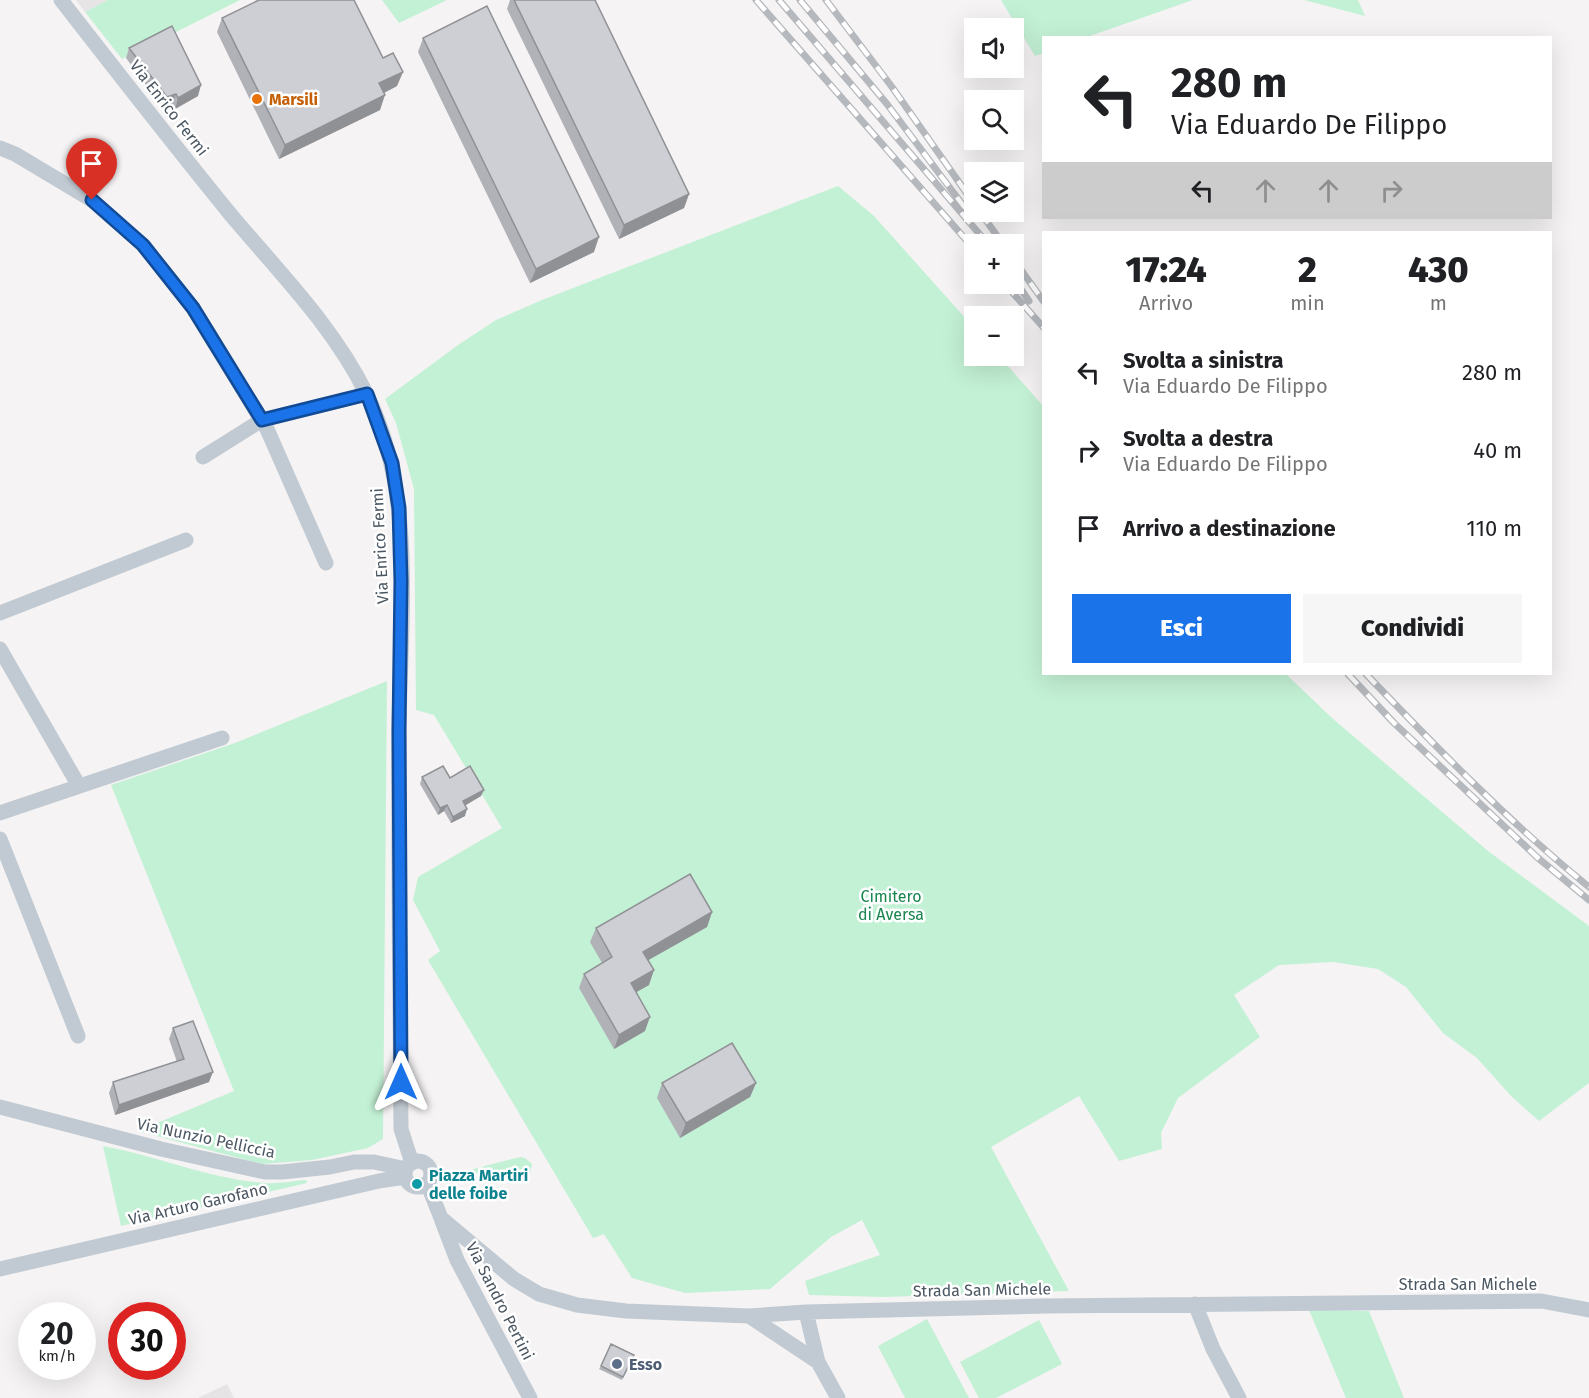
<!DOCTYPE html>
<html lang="it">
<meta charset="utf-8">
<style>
body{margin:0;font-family:"Fira Sans",sans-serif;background:#f6f6f6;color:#202124;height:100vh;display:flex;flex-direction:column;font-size:22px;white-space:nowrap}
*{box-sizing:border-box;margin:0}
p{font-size:20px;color:#757577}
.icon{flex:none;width:33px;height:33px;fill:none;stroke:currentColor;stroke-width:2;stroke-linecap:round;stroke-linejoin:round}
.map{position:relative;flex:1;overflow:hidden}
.details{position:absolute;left:1042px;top:231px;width:510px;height:444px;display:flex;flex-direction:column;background:#fff;border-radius:0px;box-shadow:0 6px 24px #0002}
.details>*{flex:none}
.banner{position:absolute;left:1042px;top:36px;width:510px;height:183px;border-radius:0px;box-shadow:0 6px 24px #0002;background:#fff;color:#202124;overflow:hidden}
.tools{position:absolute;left:964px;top:18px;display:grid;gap:12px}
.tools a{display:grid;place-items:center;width:60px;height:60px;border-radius:0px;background:#fff;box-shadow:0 6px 24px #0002;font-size:30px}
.speed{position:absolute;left:18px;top:1302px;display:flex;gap:12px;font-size:30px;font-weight:700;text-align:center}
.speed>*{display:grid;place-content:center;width:78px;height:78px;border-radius:50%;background:#fff;box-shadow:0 6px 24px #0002;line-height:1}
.speed small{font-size:15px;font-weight:400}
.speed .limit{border:9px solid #d22;background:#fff;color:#111}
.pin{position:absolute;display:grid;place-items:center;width:51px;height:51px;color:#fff;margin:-62px -26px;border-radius:50% 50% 50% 0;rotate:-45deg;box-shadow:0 0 6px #0007}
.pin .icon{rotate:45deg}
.me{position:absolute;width:66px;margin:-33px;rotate:0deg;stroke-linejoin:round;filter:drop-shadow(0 0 4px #0008)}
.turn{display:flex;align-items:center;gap:21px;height:126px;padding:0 30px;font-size:27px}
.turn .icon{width:78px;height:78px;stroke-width:2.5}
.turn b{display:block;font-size:42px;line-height:51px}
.lanes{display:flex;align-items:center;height:57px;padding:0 30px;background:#0003;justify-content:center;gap:30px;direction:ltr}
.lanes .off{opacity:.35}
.eta{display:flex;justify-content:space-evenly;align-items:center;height:102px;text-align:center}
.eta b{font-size:36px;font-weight:800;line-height:42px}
.primary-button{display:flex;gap:12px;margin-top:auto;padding:12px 30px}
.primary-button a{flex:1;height:69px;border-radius:0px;background:#1a73e8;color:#fff;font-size:24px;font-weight:800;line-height:69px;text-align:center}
.primary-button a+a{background:#f6f6f6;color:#202124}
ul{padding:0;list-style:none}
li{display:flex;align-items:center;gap:18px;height:78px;padding:0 30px}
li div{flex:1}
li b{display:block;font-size:22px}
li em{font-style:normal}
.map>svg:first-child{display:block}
.education{fill:#e6e4e5}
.green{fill:#c3f1d5}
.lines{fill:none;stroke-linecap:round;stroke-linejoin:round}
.street{stroke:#c1cad2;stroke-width:15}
.rail-casing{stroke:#b5b8bd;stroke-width:7}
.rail{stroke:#fff;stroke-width:4.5;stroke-dasharray:14;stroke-linecap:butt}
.wall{fill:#b0b2b7}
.shaded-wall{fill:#909195}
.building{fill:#cdcfd5;stroke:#909195;stroke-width:1.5}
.route-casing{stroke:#114b97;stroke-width:15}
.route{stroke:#1a73e8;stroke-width:10}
.food-dot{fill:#e8710a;stroke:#fff;stroke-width:2}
.culture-dot{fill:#0f9aa8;stroke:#fff;stroke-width:2}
.service-dot{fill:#5c6f8a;stroke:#fff;stroke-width:2}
.labels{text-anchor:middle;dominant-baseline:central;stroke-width:5;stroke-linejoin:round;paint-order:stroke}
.food-label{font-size:16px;font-weight:bold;fill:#c56008;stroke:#fff;text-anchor:start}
.street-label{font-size:16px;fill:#4a5661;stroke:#fff}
.park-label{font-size:16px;fill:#17864f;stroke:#fff}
.culture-label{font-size:16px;font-weight:bold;fill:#0d838f;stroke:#fff;text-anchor:start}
.service-label{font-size:16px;font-weight:bold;fill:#4e5e75;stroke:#fff;text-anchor:start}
</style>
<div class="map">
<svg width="1589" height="1398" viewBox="0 0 1589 1398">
<rect width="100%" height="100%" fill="#f5f3f3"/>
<path class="education" d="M76,0H108L85,12Z
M227,1384L234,1398H198Z"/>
<path class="green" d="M108,0H240L122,59L85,12Z
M382,0H447L399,23Z
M1001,0H1193L1087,37L1044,38V53L1035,56Z
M1304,0H1358L1365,16Z
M838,186L874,216L975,329V356H999L1044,407V674H1286L1332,718L1488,851L1589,926V1083L1539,1121L1511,1096L1477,1058L1443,1033L1406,987L1378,969L1333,962L1279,965L1234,995L1260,1037L1178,1098L1161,1133L1162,1149L1119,1161L1079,1096L991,1147L1069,1291L884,1297L809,1295L805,1281L880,1255L862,1220L831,1237L770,1289L685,1293L632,1278L604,1234L593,1238L428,960L440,951L413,900L418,877L502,828L434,715L416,710L414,489L396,423L385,399L458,345L496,320L542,300Z
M387,681L383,1139L368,1148L312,1160L262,1164L138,1131L234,1091L111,785L235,743Z
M103,1146C157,1156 210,1179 265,1183C278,1184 293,1181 306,1180L307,1183L121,1226Z
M520,1157L525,1158L532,1164L530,1173H472L466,1171Z
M1309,1310L1369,1311L1404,1398H1346Z
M927,1319L969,1398H905L878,1346Z
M1039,1320L1062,1364L996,1398H979L960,1362Z"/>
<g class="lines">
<path class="street" d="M61,0C117,72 173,144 231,215C279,272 333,326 366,393C417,493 400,621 399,730C398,863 400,996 401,1129L412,1163
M0,148L15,154L92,200L143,245L193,308L267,429L326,563
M203,457L262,420L367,394
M0,613L186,540
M0,649L79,786
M0,813L222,738
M0,839L78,1036
M0,1107L161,1149L265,1172H282L330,1167L354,1162H374L406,1169
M405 1174a13 13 0 1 1 26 0a13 13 0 1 1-26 0Z
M427,1183L441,1218L514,1279L539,1294L577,1305L626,1311L749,1316L806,1312L1045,1306L1541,1301L1589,1310
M442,1221L457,1260L530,1398
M0,1269L379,1181L405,1177
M1195,1304L1213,1349L1239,1398
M806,1312L818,1362L838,1398
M749,1316L818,1362"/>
<defs>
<path id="rail" d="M756,0L975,250
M779,0L988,244
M800,0L887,104L965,208
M826,0L892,87L975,205
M980,212L1003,244
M1014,260L1044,302
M1014,279L1029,301
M1005,284L1044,328
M1348,674L1394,723L1538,858L1589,900
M1366,674C1437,748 1509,822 1589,887"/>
</defs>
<use href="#rail" class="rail-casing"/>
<use href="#rail" class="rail"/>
</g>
<path class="wall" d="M510,0H595L689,194L684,208L619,239L507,9Z
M222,18L383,58L397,86L384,93L380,110L279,159L217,32Z
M423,38L594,252L530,283L418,52Z
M129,48L198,96L175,109L172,104L163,108L126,58Z
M422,777L450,778L481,796L465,805V816L451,823L444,811L438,815L420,784Z
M712,912L707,927L648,960L649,985L636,992L645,1031L614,1049L579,988L584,974L602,963L590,942L596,928Z
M173,1028L209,1082L115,1115L109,1093L113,1082L177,1062L169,1039Z
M662,1083H756L750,1097L680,1138L657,1098Z
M634,1355L622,1380L599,1369L601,1366Z"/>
<path class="shaded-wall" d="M403,72L397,86L374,98L379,83Z
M201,85L198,96L175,109L178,98Z
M176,94L172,104L163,108L167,97Z
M385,95L380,110L279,159L285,145Z
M689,194L684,208L619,239L624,225Z
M599,237L594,252L530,283L536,269Z
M484,790L481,796L461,808L463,801Z
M447,805L444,811L438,815L440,808Z
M467,809L465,816L451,823L453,817Z
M712,912L707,927L638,966L643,952Z
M654,970L649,985L626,998L631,983Z
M650,1017L645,1031L614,1049L619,1035Z
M213,1072L209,1082L115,1115L119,1105Z
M756,1083L750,1097L680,1138L686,1123Z"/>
<path class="building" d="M259,0H354L383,58L393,53L403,72L379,83L385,95L285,145L222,18Z
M514,0H595L689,194L624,225Z
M487,6L599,237L536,269L423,38Z
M172,26L201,85L178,98L176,94L167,97L129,48Z
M443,766L450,778L470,766L484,790L463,801L467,809L453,817L447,805L440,808L422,777Z
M690,874L712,912L643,952L654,970L631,983L650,1017L619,1035L584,974L612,957L596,928Z
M193,1021L213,1072L119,1105L113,1082L184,1059L173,1028Z
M732,1043L756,1083L686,1123L662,1083Z
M611,1344L634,1355L623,1377L601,1366Z"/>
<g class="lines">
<defs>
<path id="route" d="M92,200L143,245L193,308L262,420L367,394L392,463L399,508L401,581L399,730L401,1082"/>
</defs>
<use href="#route" class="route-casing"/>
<use href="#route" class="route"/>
</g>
<circle class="food-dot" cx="257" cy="99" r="6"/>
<circle class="culture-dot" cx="417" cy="1184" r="6"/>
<circle class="service-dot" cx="617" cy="1364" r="6"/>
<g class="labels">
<g class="food-label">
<text x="269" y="99">Marsili</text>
</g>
<g class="street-label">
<text transform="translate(169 108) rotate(52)">Via Enrico Fermi</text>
<text transform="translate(380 546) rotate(-93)">Via Enrico Fermi</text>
<text transform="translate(206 1138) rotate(12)">Via Nunzio Pelliccia</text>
<text transform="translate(198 1204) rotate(-13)">Via Arturo Garofano</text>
<text x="1468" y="1284">Strada San Michele</text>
<text transform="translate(982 1290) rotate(-1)">Strada San Michele</text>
<text transform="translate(500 1301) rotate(63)">Via Sandro Pertini</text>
</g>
<g class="park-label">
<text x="891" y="896">Cimitero<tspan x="891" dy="18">di Aversa</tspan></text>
</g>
<g class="culture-label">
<text x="429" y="1175">Piazza Martiri<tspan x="429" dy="18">delle foibe</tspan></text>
</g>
<g class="service-label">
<text x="629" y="1364">Esso</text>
</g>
</g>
</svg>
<div class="tools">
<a><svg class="icon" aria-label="sound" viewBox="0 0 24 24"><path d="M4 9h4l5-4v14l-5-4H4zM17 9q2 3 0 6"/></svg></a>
<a><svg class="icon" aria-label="search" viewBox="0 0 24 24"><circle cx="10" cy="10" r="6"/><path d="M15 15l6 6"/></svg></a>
<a><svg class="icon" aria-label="layers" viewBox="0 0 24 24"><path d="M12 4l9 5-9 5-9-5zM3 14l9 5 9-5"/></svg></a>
<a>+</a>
<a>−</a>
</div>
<div class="speed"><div>20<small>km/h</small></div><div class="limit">30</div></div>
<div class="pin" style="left:92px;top:200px;background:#d93025"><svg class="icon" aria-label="arrive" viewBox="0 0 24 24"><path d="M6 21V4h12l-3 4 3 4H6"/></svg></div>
<svg class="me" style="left:401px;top:1082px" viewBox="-20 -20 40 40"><path d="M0-17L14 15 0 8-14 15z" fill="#1a73e8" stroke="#fff" stroke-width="4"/></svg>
<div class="banner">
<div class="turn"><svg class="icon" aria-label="left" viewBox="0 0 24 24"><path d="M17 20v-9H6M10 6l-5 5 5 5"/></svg><div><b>280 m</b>Via Eduardo De Filippo</div></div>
<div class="lanes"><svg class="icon" aria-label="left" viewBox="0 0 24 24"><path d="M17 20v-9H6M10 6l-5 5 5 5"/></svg><svg class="icon off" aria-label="ahead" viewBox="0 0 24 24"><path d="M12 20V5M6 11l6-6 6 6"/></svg><svg class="icon off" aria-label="ahead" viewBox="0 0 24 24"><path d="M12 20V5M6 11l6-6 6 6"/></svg><svg class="icon off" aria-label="right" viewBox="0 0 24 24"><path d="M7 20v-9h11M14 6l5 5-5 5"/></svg></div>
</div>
<section class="details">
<div class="eta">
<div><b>17:24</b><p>Arrivo</p></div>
<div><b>2</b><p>min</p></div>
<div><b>430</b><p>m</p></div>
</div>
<ul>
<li><svg class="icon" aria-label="left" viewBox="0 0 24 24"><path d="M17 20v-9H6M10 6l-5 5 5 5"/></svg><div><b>Svolta a sinistra</b><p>Via Eduardo De Filippo</p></div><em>280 m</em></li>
<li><svg class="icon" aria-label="right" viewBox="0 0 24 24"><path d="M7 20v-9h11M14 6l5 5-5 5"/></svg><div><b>Svolta a destra</b><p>Via Eduardo De Filippo</p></div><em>40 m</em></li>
<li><svg class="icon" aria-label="arrive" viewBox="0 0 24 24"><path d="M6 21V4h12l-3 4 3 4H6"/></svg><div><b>Arrivo a destinazione</b></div><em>110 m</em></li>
</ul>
<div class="primary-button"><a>Esci</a><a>Condividi</a></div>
</section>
</div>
